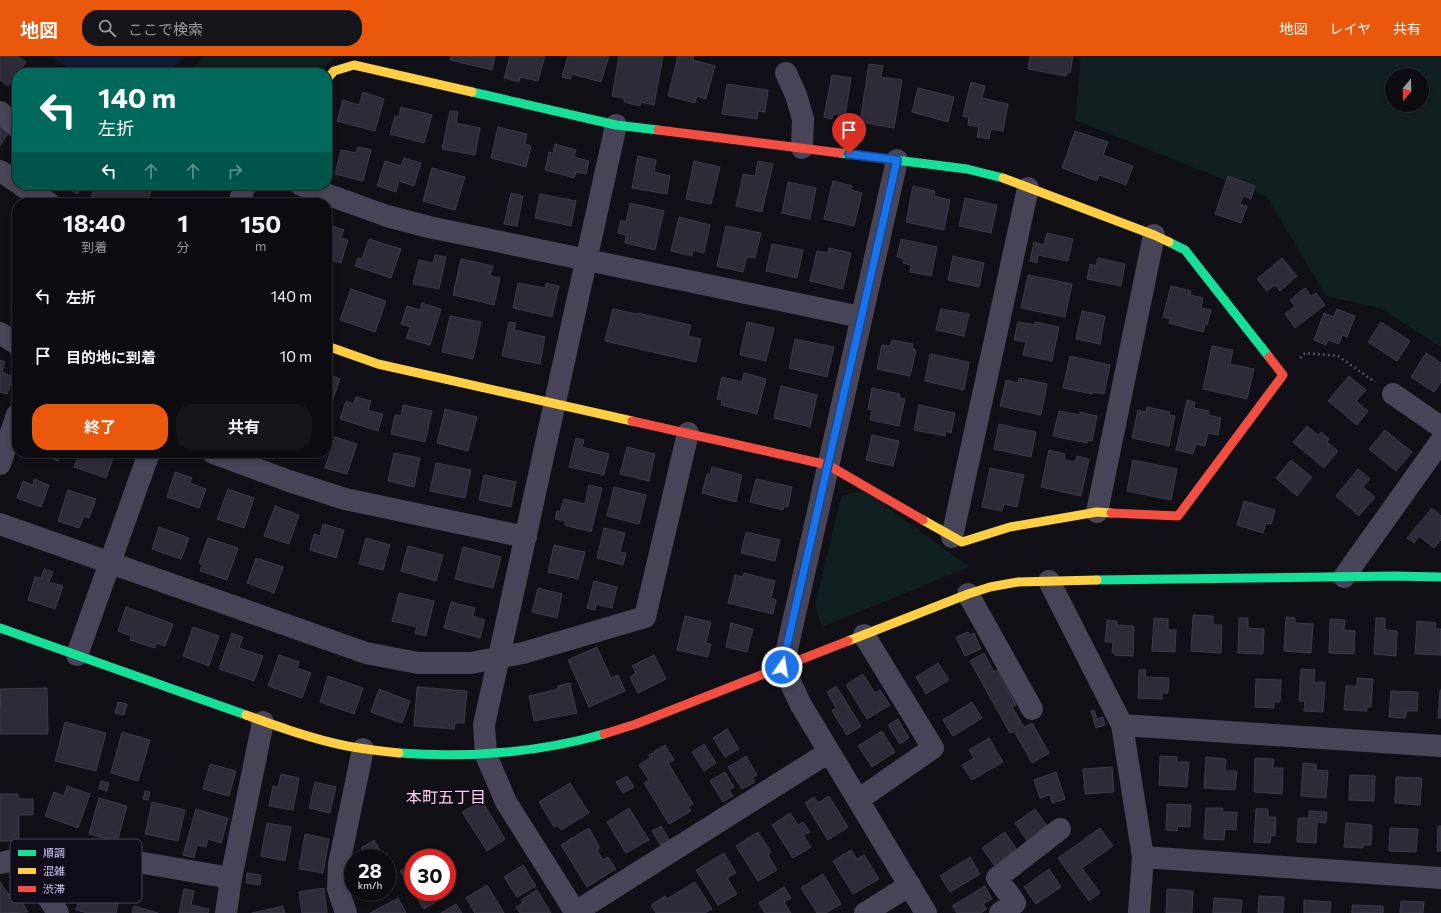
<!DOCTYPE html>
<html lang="ja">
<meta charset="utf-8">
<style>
body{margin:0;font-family:Commissioner,"Noto Sans JP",sans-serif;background:#161519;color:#f1f3f6;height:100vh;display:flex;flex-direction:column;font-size:15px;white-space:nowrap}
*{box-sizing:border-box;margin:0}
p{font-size:13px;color:#9a9b9f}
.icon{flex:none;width:22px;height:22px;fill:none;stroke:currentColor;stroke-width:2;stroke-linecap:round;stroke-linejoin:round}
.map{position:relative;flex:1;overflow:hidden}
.side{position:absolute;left:12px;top:142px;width:320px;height:260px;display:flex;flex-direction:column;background:#0d0c10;border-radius:16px;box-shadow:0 2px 6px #0003,0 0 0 1px #2d2c30}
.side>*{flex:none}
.banner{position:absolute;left:12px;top:12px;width:320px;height:122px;border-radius:16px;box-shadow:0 2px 6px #0003,0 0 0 1px #2d2c30;background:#00695c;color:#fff;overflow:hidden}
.needle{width:26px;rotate:199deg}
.fabs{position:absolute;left:1385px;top:12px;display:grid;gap:8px}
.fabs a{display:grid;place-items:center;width:44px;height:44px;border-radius:50%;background:#0d0c10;box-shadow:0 2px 6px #0003,0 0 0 1px #2d2c30;font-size:20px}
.speed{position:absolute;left:344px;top:793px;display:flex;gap:8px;font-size:20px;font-weight:700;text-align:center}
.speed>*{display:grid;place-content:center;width:52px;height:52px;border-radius:50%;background:#0d0c10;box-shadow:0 2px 6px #0003,0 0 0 1px #2d2c30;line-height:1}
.speed small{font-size:10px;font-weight:400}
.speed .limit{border:6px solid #d22;background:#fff;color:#111}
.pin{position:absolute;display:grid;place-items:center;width:34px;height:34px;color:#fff;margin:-41px -17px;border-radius:50% 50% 50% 0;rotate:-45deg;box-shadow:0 0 4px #0007}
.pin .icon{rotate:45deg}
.me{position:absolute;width:44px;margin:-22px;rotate:13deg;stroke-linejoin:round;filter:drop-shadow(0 0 3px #0008)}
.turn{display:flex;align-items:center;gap:14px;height:84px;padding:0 20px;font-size:18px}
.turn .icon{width:52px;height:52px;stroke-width:2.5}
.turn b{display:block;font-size:28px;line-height:34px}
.lanes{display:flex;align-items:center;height:38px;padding:0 20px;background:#0003;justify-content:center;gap:20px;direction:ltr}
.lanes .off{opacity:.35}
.eta{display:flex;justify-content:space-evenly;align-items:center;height:68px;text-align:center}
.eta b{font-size:24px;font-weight:700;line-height:28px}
.primary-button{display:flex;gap:8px;margin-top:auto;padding:8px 20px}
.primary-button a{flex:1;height:46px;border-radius:16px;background:#ea580c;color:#fff;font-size:16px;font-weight:700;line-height:46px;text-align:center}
.primary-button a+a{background:#161519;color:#f1f3f6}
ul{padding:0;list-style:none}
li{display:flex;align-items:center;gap:12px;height:60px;padding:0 20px}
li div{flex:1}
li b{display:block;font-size:15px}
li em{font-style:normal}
header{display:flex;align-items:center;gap:24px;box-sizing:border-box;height:56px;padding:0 20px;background:#ea580c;color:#fff}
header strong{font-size:19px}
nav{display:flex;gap:22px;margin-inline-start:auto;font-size:14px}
.search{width:280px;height:36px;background:#161519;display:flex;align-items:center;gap:10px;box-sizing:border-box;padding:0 14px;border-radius:16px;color:#9a9b9f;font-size:15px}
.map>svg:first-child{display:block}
.green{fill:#102021;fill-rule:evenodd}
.water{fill:#0e1934}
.building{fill:#2f2c39;stroke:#3e3a4a}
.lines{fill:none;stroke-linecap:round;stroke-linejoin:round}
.path{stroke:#4b5662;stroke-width:2.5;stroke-dasharray:2 3;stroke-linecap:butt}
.street{stroke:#474557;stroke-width:22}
.fast{stroke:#16e098;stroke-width:9}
.slow{stroke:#ffcf43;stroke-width:9}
.jam{stroke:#f24e42;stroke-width:9}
.route-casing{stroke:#114b97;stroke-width:10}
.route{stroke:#1a73e8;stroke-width:7}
.labels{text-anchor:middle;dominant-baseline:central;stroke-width:3;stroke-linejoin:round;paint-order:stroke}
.neighbourhood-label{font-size:16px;fill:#facce5;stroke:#100c1a}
.key{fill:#100c1a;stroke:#4b455d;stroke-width:1}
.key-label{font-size:11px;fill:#d4cafa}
</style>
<header>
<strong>地図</strong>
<div class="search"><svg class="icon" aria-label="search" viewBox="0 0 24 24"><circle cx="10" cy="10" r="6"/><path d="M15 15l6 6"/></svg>ここで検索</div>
<nav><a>地図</a><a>レイヤ</a><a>共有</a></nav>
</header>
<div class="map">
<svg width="1441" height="857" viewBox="0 0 1441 857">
<rect width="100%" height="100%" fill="#111016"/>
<path class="green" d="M205,0H335L319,17H188Z
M1081,0H1441V291L1380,252L1326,240L1267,141L1075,64ZM1392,19H1422V49H1392Z
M864,434L969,511L822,571L815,550L841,440Z"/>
<path class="water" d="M51,0H186L167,17H75Z"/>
<path class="building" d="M0,0H18L26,6L8,30L0,24Z
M451,0H495L492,14L450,4Z
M510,0H545L538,25L520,21L519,26L504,22Z
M568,0H609L601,26L572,18L570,23L562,21Z
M619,0H663L654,49L641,46L640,50L624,46V42L612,40Z
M678,0H694L693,4L715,10L706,43L697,40L695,47L668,40Z
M1030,0H1073L1070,17L1067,16L1066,20L1028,13Z
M869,8L883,10L881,21L902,24L894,72L860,66Z
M832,19L851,22L845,60L833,58L832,63L824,61Z
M971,26L985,30L982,42L1008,48L1003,75L991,73L989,83L977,81L979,71L968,69L969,61L963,60Z
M727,28L768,34L765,56L758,55L757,63L722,58Z
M918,32L954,41L948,66L912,56Z
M363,36L384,43L375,75L337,65L343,44L359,49Z
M401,51L432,59L424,87L390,78L395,60L399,61Z
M450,55L458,56L456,67L480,72L475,99L442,93Z
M0,70L9,76L0,90Z
M498,71L527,78L525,88L531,90L526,111L491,102Z
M1075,75L1108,86L1103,99L1133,110L1126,129L1099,119L1097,125L1062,112Z
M327,81L332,82L327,97Z
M555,88L576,94L574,101L589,105L586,118L576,116L574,122L545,114L549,96L553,97Z
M358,91L371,94L363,125L335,118L341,94L356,97Z
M638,100L656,104L654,116L670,120L667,138L632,132Z
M404,102L421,107L414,130L399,125L396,136L377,130L385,105L401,110Z
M694,105L720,111L711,148L686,143Z
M758,105L773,108L762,156L736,150L743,118L755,120Z
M432,112L465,121L455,154L423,145Z
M1228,120L1255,130L1251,143L1243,140L1240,148L1247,150L1241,167L1215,158Z
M833,125L852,130L851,134L862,137L854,170L824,163Z
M788,126L816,132L810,163L782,157Z
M62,129H83L77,138Z
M96,129H134L151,136L146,147H101L102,145L91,140Z
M913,130L935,135L934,140L950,144L944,174L906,166Z
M511,137L523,140L517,170L504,168Z
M540,138L576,145L571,170L535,162Z
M965,142L997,149L991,177L959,170Z
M630,147L664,155L655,194L625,187L626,179L618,177L621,164L626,166Z
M679,161L710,169L704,197L693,194L692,200L671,195Z
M327,168L344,174L341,182L348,184L341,207L327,203Z
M726,170L761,177L755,202L747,201L743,216L717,210Z
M1047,177L1073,183L1068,205L1038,199L1037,207L1030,205L1034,186L1044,189Z
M369,183L401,193L391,222L355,210L358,202L362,203Z
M901,183L937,191L931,220L910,216L911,209L903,207L904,203L897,201Z
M772,188L803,194L797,222L766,215Z
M829,192L851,197L843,233L810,225L817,195L828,197Z
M435,199L446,201L439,233L413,228L419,204L433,207Z
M953,200L984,207L979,231L948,224Z
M1098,202L1125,208L1121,230L1087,223L1090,208L1096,210Z
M1282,202L1297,220L1280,235L1275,229L1267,235L1257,223Z
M461,203L493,210L490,220L500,222L494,249L453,239Z
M1028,219L1072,228L1065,261L1021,252Z
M518,227L545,232L546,227L559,230L552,261L513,252Z
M1171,230L1191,235L1190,239L1203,242L1201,252L1211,254L1207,269L1205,268L1203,276L1169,267L1170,263L1163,261Z
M1305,232L1311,240L1316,237L1325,249L1295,272L1285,258L1295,250L1290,244Z
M351,233L386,245L375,276L340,264Z
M17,238V254L11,250Z
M422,247L441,253L430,289L406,282L410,271L401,268L407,250L420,254Z
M613,253L637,258L638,257L691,269L688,280L701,283L696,306L605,285Z
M941,253L969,258L964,280L936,274Z
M1337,253L1355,260L1347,281L1342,279L1339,288L1328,284L1326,289L1314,284L1324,257L1334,261Z
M1082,255L1105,260L1100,288L1076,283Z
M450,260L481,266L473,303L442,296Z
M509,266L516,267L514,274L545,281L540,308L502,300Z
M747,266L774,272L766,305L740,299Z
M1018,266L1035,269V266L1059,271L1052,305L1023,299L1026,286L1014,284Z
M1381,266L1410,285L1397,305L1368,286Z
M795,283L834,291L827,321L789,312Z
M892,284L913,288L912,293L916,294L910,320L877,313L882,289L890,290Z
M1212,290L1233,294L1230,308L1254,313L1247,343L1203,333Z
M1426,297L1441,307V326L1434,336L1411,321Z
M930,298L969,306L964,334L925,325Z
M1070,300L1110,309L1104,338L1092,336V338L1063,332Z
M0,304L5,306L2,316L13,321L7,338L0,336Z
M744,317L766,323L757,358L721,349L722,344L717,343L722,321L742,326Z
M327,318L340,323L328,357H327Z
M1349,320L1366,334L1356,345L1368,355L1357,369L1328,345Z
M1019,322L1047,328L1041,359L1000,350L1006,324L1018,327Z
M781,330L817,339L810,371L774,362Z
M872,332L900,338L899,342L905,343L899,370L870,364L872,354L868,353Z
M356,341L371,345L368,354L383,358L378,375L340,363L346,345L353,348Z
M1187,344L1195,346L1194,352L1209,355L1208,359L1221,362L1218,379L1208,377L1205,390L1196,388L1193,398L1176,394Z
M403,349L432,355L425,386L391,378L395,359L401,360Z
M919,349L955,357L951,377L946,375L945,380L914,374Z
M1147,351L1170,356L1169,359L1175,360L1169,390L1132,382L1138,354L1146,356Z
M445,353L477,361L468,395L437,387Z
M1059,355L1080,359V356L1097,360L1092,385L1087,384V387L1053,380Z
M999,368L1036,376L1031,401L994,393Z
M1307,370L1318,379L1321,376L1329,383L1327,386L1338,395L1324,412L1293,386Z
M1385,374L1412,396L1396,415L1369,393Z
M872,379L899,385L893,410L866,404Z
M335,381L357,388L347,418L325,412Z
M576,382L584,384L582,391L609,398L604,419L569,411Z
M627,391L655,398L649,425L620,418Z
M1049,394L1065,398L1064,404L1075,406L1077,400L1089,403L1081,440L1041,431Z
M35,397H61L58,405Z
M79,397H115L106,422L74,411Z
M394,397L420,402L414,431L388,425Z
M1133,404L1177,413L1171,444L1127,435Z
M1291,404L1312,421L1297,440L1276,422Z
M436,407L471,414L465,442L430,435Z
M712,411L742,419L736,446L702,437L707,418L710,419Z
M990,412L1024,419L1017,451L1004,448L1002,455L982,451Z
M1358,413L1370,423L1363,431L1375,441L1359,460L1336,440Z
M175,416L192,422L190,427L206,433L199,452L167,441Z
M484,419L516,426L511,451L479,444Z
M34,423L49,429L41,451L17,442L23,425L33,429Z
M756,423L792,431L788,451L784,450L783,454L750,446Z
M589,429L602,432L591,476L565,469V465L555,463L557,455L560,456L564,443L585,448Z
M614,431L646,439L639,468L607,460Z
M228,433L254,442L244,472L217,463Z
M68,434L96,443L89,462L84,460L79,472L58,465Z
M1244,445L1275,454L1271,468L1266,467L1263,477L1237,469Z
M275,450L299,459L289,488L264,480Z
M1432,452L1441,460V484L1434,492L1419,480L1414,487L1407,482Z
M323,468L344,474L336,502L310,494L314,478L320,480Z
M159,471L189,482L181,503L152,493Z
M604,472L625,477L620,496L626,497L623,509L597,502Z
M746,476L780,484L775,505L741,497Z
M208,482L238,492L227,524L200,515L202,509L199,507Z
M366,482L390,489L383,514L359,508Z
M554,489L585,496L578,523L548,516Z
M408,490L443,499L436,525L401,515Z
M463,491L501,501L493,532L455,523Z
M256,502L283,511L274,537L247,527Z
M44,513L53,516L49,526L63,530L55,553L28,544L35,521L41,522Z
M744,517L775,525L771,542L776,544L773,558L728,547L735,519L743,521Z
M594,525L617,531L612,552L596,548L595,554L587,552Z
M538,532L562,538L557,562L532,556Z
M399,537L434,545L426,580L415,577L417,571L392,565Z
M451,546L475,552L473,560L485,564L480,582L444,572Z
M126,551L173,568L165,590L156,587L155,592L130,584L131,580L118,575Z
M1193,559L1213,560V569H1222L1221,597L1191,595Z
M685,560L711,566L706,587L711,588L708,601L677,594Z
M1286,561L1295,562V567L1313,568L1311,597L1284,595Z
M1154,562L1168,563V574H1176L1175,596L1152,595Z
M1239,562H1248V572L1264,573L1263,598L1238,597Z
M1376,562H1385V574L1397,575L1396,600L1374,598Z
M1330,563L1345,564L1344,574L1355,575L1354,598L1329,597Z
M1107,564L1117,565V569L1134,570L1133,600L1115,599V597H1112L1113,586H1105Z
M1417,565L1436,567L1435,573H1441V599L1415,598Z
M731,567L753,573L747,596L726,591Z
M193,571L219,580L209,610L183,600Z
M968,576L970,579L974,577L981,593L965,600L956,581Z
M232,577L243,581L239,592L263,600L254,625L219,613Z
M597,591L611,622L618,619L625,635L589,651L568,604Z
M984,597L994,616L997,614L1016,649L1012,651L1024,671L1032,667L1049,697L1032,707L1014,675L1010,677L970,605Z
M279,599L299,606L297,612L311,617L302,642L268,630Z
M654,599L666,623L638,637L630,621L636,617L632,610Z
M938,607L949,624L926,638L916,621Z
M1301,613L1315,614L1314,626H1325L1323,656L1304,655L1305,645H1299Z
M1139,614H1146L1145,621L1169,622L1168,637H1162V643L1138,642Z
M863,618L875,637L880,634L890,649L867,663L846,629Z
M328,620L363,632L354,658L320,646Z
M1357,622L1373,623L1371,651H1367V655L1344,654L1346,630H1357Z
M1256,623L1281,624L1280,646H1274V652L1255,651Z
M570,627L577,657L534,665L529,640L558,633V630Z
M836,630L861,670L847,679L832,655L836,652L827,636Z
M417,631L467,635L464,667H455L454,673L414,670Z
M47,632L48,678H0V663H1L0,633Z
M379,633L410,645L402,667L371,656Z
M1440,634H1441V662H1438Z
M1391,635L1418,636L1417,655H1406V662L1389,661Z
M118,646L127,648L124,659L115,657Z
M972,646L982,662L953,680L943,664Z
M1094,654L1097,663L1103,661L1105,669L1096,672L1091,655Z
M898,663L909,682L900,688L888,669Z
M65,666L106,677L96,715L55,705Z
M727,673L739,693L725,701L713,682Z
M882,675L895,696L872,711L858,690Z
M122,676L150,684L138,725L111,717Z
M989,682L1003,706L972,724L962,709L974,702L969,694Z
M704,688L716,707L704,715L692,696Z
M665,689L674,704L668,707L693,748L688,751L691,755L669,768L644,727L649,724L639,709L650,702L649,699Z
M746,700L757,719L752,722L755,726L742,733L728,711Z
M1160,700L1177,701V706H1189L1187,731L1159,729Z
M1206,701L1226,703L1225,715H1237L1235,734L1204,732Z
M1255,702L1274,703L1273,712H1283L1282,738L1254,736Z
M1303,707L1316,708V714L1328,715L1326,742L1301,740Z
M210,708L236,715L229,740L203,733Z
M1112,711L1114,736L1085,738L1083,713Z
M725,716L734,731L729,734L733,740L723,746L710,725Z
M1056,716L1065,743L1052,747L1050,739L1040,742L1034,724Z
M281,718L299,722L293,754L269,750L273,730L278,731Z
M1350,719L1375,720L1374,745L1349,744Z
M627,720L634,731L623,737L616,726Z
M1396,721L1422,722L1420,749L1395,747Z
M101,725L109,727L107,735L99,733Z
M315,726L336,731L330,757L309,752Z
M570,727L589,757L561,774L558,769L554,771L539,746Z
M67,730L90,738L78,772L45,760L54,736L64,740Z
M145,735L150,736L148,744L143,743Z
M0,738H18L19,743H33V759H19V785H0Z
M829,740L848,771L828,784L805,747L814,741L818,747Z
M99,742L127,750L117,786L89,778Z
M482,745L505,783L487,795L462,756Z
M152,746L185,754L178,785L145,778Z
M1167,748L1191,749L1190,771L1178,770L1177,775L1166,774Z
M629,752L649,784L626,797L607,766Z
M1206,752H1223V756H1237L1236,774L1225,773L1224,784L1204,783Z
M196,753L228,762L221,787L208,783L206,791L197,789L194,802L183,799Z
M1035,753L1048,771L1028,786L1015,767Z
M1256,753H1268V761H1276L1275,780L1271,779L1270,787L1254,786Z
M1309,755L1327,756L1326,767L1317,766L1316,787L1297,786L1298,762H1309Z
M790,757L798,769L803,766L810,776L803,779L811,791L793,802L772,769Z
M267,767L291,771L285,805L261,800Z
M1346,767L1372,769L1371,789H1363V792L1344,791Z
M661,770L670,785L662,791L652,775Z
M1438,770H1441V795H1437Z
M589,772L600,792L597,794L603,804L608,801L616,813L587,831L561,789Z
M1100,772L1113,790L1082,812L1100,837L1089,845L1058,802Z
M1390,772L1418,773L1416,796L1389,795Z
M758,776L771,796L768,799L777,814L758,825L736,790Z
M1005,776L1017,794L994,809L982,792Z
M305,778L329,783L323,817L299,813Z
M374,784L385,802H367L361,792Z
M851,794L857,803L864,799L879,823L853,838L833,805Z
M724,797L736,817L727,822L737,838L718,849L696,814Z
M970,801L980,818L950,836L940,820Z
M387,806L397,822L387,828Z
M413,807V835L400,815Z
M523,809L536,830L517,841L504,821Z
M1049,813L1061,831L1036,848L1024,831Z
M247,817L261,819L260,829L246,827Z
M823,818L841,848L826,857H817L801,832Z
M72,819L122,830L116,857H88L76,854L79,842L67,839Z
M0,826L9,839L15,835L28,856L0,857Z
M695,826L712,853L705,857H656L651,849L665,840L667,843Z
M487,829L504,857H475L466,842Z
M985,830L992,843L983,848L987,853L981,857H957L952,850Z
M784,831L791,842L784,846L791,857H765L759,847Z
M324,832L327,857H302L299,836Z
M184,833L194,835L191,849L209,853L208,857H179Z
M1167,833L1193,835L1192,857H1166Z
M537,834L551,857H520L516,851L523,847L521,844Z
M413,836H443L446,840L424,853Z
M1259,840L1284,841L1283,857H1258Z
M398,842L406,857H370Z
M1214,842L1242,844L1241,857H1213Z
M1304,844L1331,846L1330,857H1304Z
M1401,845L1424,846L1423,857H1400Z
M456,848L462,857H441Z
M1352,849L1383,850V857H1352Z
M134,850L158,857H132Z
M283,850L285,857H252Z"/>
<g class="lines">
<path class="path" d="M1300,302L1305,297L1338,300L1375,326"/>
<path class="street" d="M786,17L796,39L803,63L802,92
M0,56L17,71
M897,104L783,611L801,649L926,857
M0,115L17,126
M21,129L49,147
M301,129L387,160L429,171L861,261
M239,147L245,129
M0,277L17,288
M1393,338L1441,371
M213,397L289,425L345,443L526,481
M0,408L17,359
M1097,456L1154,179
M0,468L366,597L418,607H471L523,597L645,561L688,377
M952,481L1028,132
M1344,521L1441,385
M1049,525L1122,669L1143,801L1139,857
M968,538L1032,653
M77,599L149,397
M1122,669L1441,690
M858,744L933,692L864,579
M1143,801L1441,822
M23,802L58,857
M0,807L42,798L68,794L231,822
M226,857L231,822L263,666
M346,857L338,833L339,808L363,693
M574,857L829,696
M576,857L506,746L486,699L484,669L616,69
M865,857L910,829
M1000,857L1015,847L997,822L1060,773"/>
<path class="fast" d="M472,36L616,69L658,74
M840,97L967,113L1003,122
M1169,186L1185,194L1269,301
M1097,524L1394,520L1441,521
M0,572L246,659
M399,697C468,702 537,697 604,678"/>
<path class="slow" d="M327,23L334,15L354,9L472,36
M1003,122L1154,179L1169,186
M327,290L378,308L632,365
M923,464L962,486L1010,471L1097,456L1111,457
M848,585L968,538L990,531L1018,526L1097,524
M246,659C279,671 312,683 347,690C364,693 381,695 399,697"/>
<path class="jam" d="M658,74L840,97
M632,365L828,409L923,464
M1111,457L1178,460L1283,319L1269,301
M604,678L636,668L848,585"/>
</g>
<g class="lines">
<defs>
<path id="route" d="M782,611L897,104L849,98"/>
</defs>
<use href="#route" class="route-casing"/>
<use href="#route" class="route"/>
</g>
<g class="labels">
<g class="neighbourhood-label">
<text x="446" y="740">本町五丁目</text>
</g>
</g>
<rect x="10" y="783" width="132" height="64" rx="6" class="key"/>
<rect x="18" y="794" width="18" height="6" fill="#16e098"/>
<rect x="18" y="812" width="18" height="6" fill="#ffcf43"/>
<rect x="18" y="830" width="18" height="6" fill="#f24e42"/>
<g class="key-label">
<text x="43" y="801">順調</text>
<text x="43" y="819">混雑</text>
<text x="43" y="837">渋滞</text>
</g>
</svg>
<div class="fabs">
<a><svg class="needle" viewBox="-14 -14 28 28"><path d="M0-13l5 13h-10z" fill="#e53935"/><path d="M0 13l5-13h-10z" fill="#9a9b9f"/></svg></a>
</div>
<div class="speed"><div>28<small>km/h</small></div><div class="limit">30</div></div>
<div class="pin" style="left:849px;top:98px;background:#d93025"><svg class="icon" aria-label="arrive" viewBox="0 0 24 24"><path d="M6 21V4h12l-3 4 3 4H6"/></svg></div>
<svg class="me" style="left:782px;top:611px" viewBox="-20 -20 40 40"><circle r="17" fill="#1a73e8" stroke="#fff" stroke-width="3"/><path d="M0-11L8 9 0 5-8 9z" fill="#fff"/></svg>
<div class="banner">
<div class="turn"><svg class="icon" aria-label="left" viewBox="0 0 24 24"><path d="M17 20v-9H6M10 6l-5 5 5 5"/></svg><div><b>140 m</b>左折</div></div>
<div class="lanes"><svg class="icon" aria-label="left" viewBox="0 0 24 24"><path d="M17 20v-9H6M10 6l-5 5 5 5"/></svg><svg class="icon off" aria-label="ahead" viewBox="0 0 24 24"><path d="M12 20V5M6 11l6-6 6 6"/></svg><svg class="icon off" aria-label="ahead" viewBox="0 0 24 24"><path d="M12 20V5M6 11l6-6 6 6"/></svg><svg class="icon off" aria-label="right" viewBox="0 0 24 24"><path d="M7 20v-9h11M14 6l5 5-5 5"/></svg></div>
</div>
<section class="side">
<div class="eta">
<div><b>18:40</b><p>到着</p></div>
<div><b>1</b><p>分</p></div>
<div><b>150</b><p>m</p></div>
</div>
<ul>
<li><svg class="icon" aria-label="left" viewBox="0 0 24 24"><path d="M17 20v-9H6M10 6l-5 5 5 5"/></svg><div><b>左折</b></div><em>140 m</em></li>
<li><svg class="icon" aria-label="arrive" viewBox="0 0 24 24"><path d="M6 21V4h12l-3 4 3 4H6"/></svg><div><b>目的地に到着</b></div><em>10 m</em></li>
</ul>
<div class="primary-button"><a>終了</a><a>共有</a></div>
</section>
</div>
